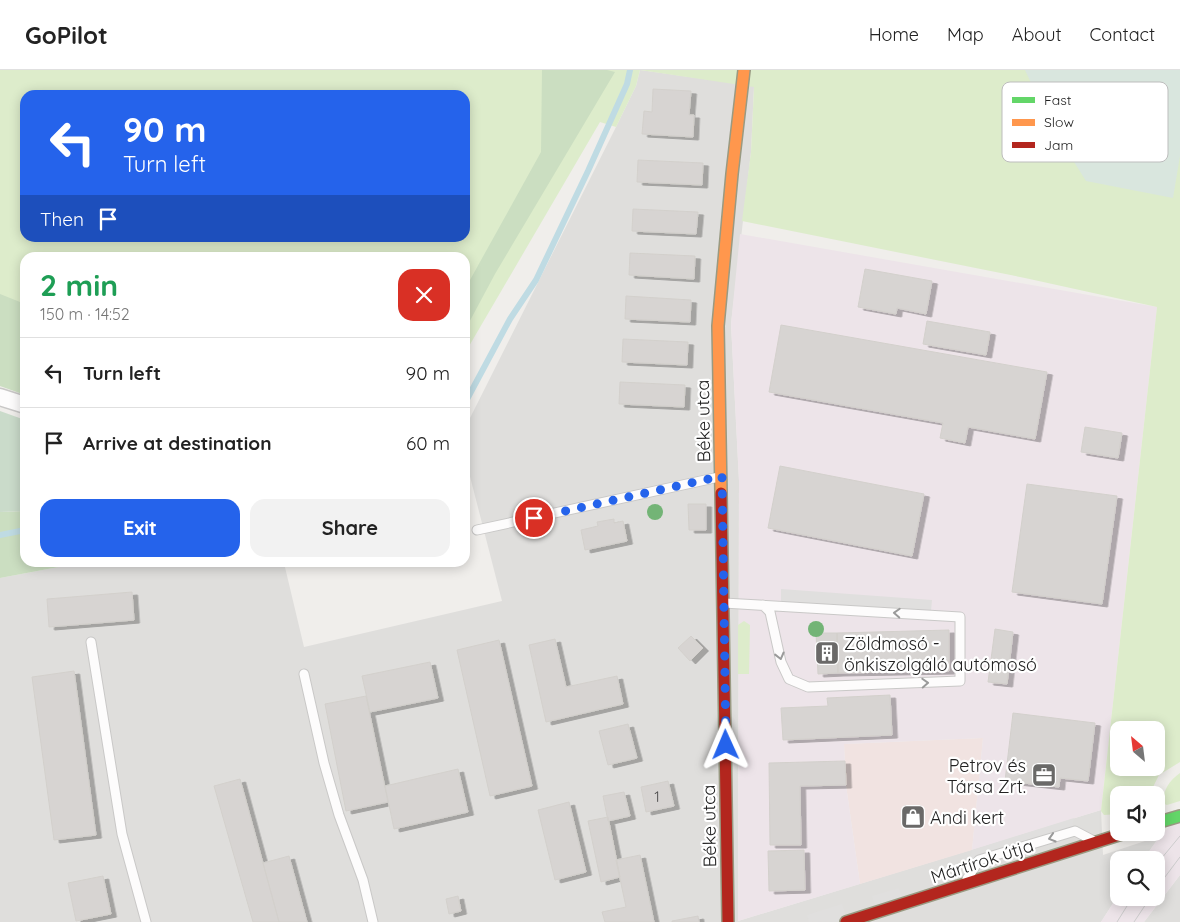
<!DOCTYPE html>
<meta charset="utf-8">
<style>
body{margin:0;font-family:Quicksand,sans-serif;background:#f2f2f2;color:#222;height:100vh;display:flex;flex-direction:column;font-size:19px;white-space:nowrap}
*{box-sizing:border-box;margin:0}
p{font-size:16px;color:#767676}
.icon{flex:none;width:28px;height:28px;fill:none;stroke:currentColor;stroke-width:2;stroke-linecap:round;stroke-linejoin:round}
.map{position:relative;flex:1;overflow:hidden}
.side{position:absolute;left:20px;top:182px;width:450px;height:315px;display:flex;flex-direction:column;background:#fff;border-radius:15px;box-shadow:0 2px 12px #0003}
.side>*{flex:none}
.hud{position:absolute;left:20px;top:20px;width:450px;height:152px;border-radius:15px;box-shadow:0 2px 12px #0003;background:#2563eb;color:#fff;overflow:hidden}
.needle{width:32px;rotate:332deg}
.tools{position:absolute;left:1110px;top:651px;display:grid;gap:10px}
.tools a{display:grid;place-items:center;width:55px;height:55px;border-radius:10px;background:#fff;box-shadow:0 2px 12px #0003;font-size:25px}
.pin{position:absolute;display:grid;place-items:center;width:42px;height:42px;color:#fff;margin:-21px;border:2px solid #fff;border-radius:50%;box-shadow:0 1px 5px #0007}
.me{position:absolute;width:55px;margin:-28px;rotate:359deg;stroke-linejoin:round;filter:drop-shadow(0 0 4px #0008)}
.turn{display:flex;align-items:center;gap:18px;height:105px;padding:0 20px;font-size:22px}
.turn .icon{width:65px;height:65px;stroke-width:2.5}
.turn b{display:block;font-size:35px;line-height:42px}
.then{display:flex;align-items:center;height:48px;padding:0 20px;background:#0003;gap:10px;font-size:19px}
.round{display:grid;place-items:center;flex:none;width:52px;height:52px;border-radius:15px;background:#f2f2f2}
.summary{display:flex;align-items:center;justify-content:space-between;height:85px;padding:0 20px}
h1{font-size:30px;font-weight:800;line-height:38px;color:#1e9e55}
.cta{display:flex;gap:10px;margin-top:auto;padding:10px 20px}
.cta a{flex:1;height:58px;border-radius:15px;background:#2563eb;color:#fff;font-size:20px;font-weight:800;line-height:58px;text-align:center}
.cta a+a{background:#f2f2f2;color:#222}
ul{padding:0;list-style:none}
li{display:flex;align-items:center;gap:15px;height:70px;padding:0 20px;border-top:1px solid #e0e0e0}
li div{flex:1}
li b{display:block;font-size:19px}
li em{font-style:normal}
header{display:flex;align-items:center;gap:30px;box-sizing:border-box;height:70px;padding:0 25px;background:#fff;border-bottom:1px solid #e0e0e0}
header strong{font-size:24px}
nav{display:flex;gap:28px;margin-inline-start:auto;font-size:18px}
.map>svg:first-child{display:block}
.residential{fill:#dfdedc}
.commercial{fill:#f1e3e1}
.industrial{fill:#ede4e9}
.grass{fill:#ddeccb;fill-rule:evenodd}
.forest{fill:#cbdec1}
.wetland{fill:#d9e6de}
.cemetery{fill:#cadbca}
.parking{fill:#e0dfde}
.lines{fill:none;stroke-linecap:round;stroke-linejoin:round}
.stream{stroke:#bfdbe3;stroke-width:6}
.building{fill:#d7d4d2;stroke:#d3d0cc;filter:url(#shadow)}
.lane-casing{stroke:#c9c8c7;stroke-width:11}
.street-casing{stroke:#c9c8c7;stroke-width:19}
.fast-casing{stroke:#999a82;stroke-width:14}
.slow-casing{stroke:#999a82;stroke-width:14}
.jam-casing{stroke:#999a82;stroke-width:14}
.lane{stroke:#fdfcfc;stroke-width:9}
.street{stroke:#fdfcfc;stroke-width:16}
.fast{stroke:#63d668;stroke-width:11}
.slow{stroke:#ff974d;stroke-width:11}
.jam{stroke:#b3261e;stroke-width:11}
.tram{stroke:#ccc;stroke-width:1}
.tree{fill:#73b476}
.oneway{stroke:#9a9a9a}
.route{stroke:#2563eb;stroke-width:9;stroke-dasharray:0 16.2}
.labels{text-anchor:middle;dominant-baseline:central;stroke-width:4.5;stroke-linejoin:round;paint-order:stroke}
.number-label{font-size:15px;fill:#4f4e4e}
.street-label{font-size:18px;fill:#222;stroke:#fff}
.poi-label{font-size:18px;fill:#222;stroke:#fff;text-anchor:start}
.key{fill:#fff;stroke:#bdbdbd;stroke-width:1}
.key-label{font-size:14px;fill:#222}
</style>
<header>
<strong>GoPilot</strong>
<nav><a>Home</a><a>Map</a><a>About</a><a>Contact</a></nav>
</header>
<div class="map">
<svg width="1180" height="852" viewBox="0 0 1180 852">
<defs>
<filter id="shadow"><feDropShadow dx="5.5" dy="3" stdDeviation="0" flood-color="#0004"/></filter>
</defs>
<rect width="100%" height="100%" fill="#f0eeeb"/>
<path class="residential" d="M640,0L754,16L751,82L731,254L739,411L738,851L1101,740L1103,785L1160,766L1143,790H1119V824L1101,852H0V508L80,493H284L304,577L502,531L465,387V358L616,57L636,16Z
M1180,805V852H1144Z"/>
<path class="commercial" d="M983,668L972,780L860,814L846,715L844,674Z"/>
<path class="industrial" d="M740,164L1157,237L1101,740L972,780L983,668L844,674L846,715L860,814L738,851L739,411L731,254Z
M1180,746V805L1144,852H1101L1119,824V828H1156V790H1143L1160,766Z"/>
<path class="grass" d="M0,0H1180V692L1159,705L1149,725H1119V744L1104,745L1101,741L1157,237L1025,208L742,151L751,82L754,17L640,0L636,16L616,57L600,52L465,283V188H25V322L0,313ZM25,25H465V168H25ZM1119,660H1156V698H1119Z
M744,551L750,555L749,604H738V555Z
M1180,703V731L1167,735L1162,733C1164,719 1169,711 1180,703Z"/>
<path class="forest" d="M542,0H607L615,2L495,204L465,260V219L541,82Z
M0,224L25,234V325L0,316Z
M25,441V492L80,493L0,508V442Z"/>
<path class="wetland" d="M1025,0H1180V86L1173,128L1086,111L1049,52Z"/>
<path class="cemetery" d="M0,341L25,350V441L0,442Z"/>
<path class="parking" d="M781,519L932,530L931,541L781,532Z
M1074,748L1071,763L969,793L972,780Z
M899,818L904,834L877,842L872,826Z
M842,834L848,851L809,852L807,845Z"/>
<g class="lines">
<path class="stream" d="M465,333L510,249L536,210L588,101L627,14L630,0
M0,465L25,460"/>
</g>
<path class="building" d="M653,19L691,21L689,45H694L693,67L642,64L644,41L652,42Z
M638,90L703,93L702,115L637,112Z
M633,139L698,142L696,164L632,161Z
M630,183L695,186L694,209L629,205Z
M865,199L932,211L926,244L897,238L896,244L858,237Z
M626,226L691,230L690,252L625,249Z
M927,251L990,262L986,285L923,274Z
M781,255L1047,302L1035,369L968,357L965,373L940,368L943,353L769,322Z
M623,269L688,272L687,295L622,292Z
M620,312L685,315L684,337L619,334Z
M1085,357L1122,363L1118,388L1081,382Z
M780,396L924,424L912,486L768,458Z
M1027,414L1117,426L1102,534L1012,522Z
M688,434H706V460H689Z
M614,449V453L623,451L627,471L585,480L581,460L598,456L597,452Z
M132,522L134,550L49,557L47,529Z
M995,559L1013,562L1007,614L988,612Z
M949,560V601L838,603L837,563Z
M816,563H837L838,603L818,604Z
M691,566L703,578L690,591L678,578Z
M555,569L566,617L617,606L623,634L546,652L529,575Z
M499,570L532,716L490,726L457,580Z
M430,592L438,628L370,642L362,606Z
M74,601L96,765L54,770L32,607Z
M890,625L892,665L783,670L781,638L828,636L827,628Z
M366,626L388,732L346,741L325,634Z
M1013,643L1095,653L1088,711L1060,708L1059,717L1005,711Z
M628,654L637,688L608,695L599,661Z
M845,691L846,715L800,716L801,775H770L769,693Z
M458,699L468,742L394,759L385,716Z
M240,709L263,793L279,852H253L214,716Z
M668,711L674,736L646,742L641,717Z
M624,722L630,746L608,751L603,726Z
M569,732L586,802L555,810L538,740Z
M608,747L620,807L601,812L588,751Z
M804,780L805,820L769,821L768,781Z
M640,785L654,852H605L602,842L626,837L616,790Z
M289,786L307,852H279L263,793Z
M103,806L111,844L76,851L68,813Z
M458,826L461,841L449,844L446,829Z
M698,846L699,852H672V851Z"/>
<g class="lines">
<defs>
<path id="lane" d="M477,460L719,407
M724,533L960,547V611L808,617L789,609L781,592L770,542L763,535
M91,572L122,764L146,852
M304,604L324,693L339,745L363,810L373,852
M967,809L979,790L1075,761L1092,770"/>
<path id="street" d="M0,327L25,335"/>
<path id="fast" d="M1156,753L1180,746"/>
<path id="slow" d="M721,423L718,256L732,104L744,0"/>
<path id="jam" d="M721,423L728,852
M846,852L1128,762"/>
</defs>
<use href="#lane" class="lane-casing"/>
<use href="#street" class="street-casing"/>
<use href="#fast" class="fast-casing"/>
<use href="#slow" class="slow-casing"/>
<use href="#jam" class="jam-casing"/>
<use href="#lane" class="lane"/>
<use href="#street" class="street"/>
<use href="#fast" class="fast"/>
<use href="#slow" class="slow"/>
<use href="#jam" class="jam"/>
<path class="tram" d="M1156,795L1180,766
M1156,819L1180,787
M1117,852L1132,828
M1134,852L1150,828"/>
</g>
<g class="tree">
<circle cx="655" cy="442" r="8"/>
<circle cx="816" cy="559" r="8"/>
</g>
<defs><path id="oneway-chevron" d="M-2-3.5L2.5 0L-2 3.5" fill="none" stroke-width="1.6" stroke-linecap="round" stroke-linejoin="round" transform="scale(1.25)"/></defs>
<g class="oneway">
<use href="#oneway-chevron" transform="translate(897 543) rotate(-177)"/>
<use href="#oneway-chevron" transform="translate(780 586) rotate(76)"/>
<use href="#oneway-chevron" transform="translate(925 613) rotate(-3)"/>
<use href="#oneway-chevron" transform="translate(1052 768) rotate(163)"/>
</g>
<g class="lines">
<path class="route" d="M534,448L722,406L726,675"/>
</g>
<defs>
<symbol id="building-square" viewBox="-11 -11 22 22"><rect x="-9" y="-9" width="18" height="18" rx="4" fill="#6a6968" stroke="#fff"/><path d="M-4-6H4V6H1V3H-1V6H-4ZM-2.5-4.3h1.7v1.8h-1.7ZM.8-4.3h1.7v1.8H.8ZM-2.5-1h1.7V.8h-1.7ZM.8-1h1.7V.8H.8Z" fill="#fff"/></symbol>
<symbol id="office-square" viewBox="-11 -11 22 22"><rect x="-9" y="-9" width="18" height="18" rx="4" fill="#6a6968" stroke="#fff"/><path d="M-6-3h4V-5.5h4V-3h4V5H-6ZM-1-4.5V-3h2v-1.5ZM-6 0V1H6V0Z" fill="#fff"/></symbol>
<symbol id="shop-square" viewBox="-11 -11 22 22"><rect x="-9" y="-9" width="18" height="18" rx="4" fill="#6a6968" stroke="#fff"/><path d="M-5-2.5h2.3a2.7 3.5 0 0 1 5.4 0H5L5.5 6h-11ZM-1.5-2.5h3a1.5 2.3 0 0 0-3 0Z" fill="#fff"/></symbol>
</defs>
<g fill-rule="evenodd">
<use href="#building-square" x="813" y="569" width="28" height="28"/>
<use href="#office-square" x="1030" y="691" width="28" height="28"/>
<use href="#shop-square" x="899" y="733" width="28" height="28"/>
</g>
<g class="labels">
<g class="number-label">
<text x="657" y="726">1</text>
</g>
<g class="street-label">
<text transform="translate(703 351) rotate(-91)">Béke utca</text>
<text transform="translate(709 756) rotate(-91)">Béke utca</text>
<text transform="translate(982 791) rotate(-18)">Mártírok útja</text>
</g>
<g class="poi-label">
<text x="844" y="573">Zöldmosó -<tspan x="844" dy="21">önkiszolgáló autómosó</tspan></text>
<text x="1026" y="695" text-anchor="end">Petrov és<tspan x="1026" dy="21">Társa Zrt.</tspan></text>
<text x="930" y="747">Andi kert</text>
</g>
</g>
<rect x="1002" y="12" width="166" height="80" rx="8" class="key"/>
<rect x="1012" y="27" width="23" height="6" fill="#63d668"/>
<rect x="1012" y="49" width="23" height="7" fill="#ff974d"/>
<rect x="1012" y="72" width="23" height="6" fill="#b3261e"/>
<g class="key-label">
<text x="1044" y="35">Fast</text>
<text x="1044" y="57">Slow</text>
<text x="1044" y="80">Jam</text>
</g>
</svg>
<div class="tools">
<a><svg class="needle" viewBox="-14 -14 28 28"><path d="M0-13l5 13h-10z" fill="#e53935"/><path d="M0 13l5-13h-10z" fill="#767676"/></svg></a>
<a><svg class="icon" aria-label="sound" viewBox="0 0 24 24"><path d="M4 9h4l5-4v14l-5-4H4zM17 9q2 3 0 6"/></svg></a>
<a><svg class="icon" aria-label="search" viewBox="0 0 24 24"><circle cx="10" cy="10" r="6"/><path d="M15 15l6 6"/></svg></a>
</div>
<div class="pin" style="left:534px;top:448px;background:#d93025"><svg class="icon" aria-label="arrive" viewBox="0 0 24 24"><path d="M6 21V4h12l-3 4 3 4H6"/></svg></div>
<svg class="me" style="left:726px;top:675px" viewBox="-20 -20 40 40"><path d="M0-17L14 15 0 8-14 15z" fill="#2563eb" stroke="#fff" stroke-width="4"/></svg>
<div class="hud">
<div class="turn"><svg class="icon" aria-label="left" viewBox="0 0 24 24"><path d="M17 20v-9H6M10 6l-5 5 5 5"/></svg><div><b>90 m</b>Turn left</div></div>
<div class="then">Then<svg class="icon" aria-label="arrive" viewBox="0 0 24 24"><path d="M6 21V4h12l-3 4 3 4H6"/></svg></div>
</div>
<section class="side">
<div class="summary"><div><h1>2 min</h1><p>150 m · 14:52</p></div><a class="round" style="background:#d93025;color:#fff"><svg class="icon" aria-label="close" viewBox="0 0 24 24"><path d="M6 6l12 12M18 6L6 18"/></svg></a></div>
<ul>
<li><svg class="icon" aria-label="left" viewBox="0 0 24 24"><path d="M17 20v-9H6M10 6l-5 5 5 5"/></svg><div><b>Turn left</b></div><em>90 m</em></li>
<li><svg class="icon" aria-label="arrive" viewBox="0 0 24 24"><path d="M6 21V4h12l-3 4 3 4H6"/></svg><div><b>Arrive at destination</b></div><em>60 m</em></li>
</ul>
<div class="cta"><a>Exit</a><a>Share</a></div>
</section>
</div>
